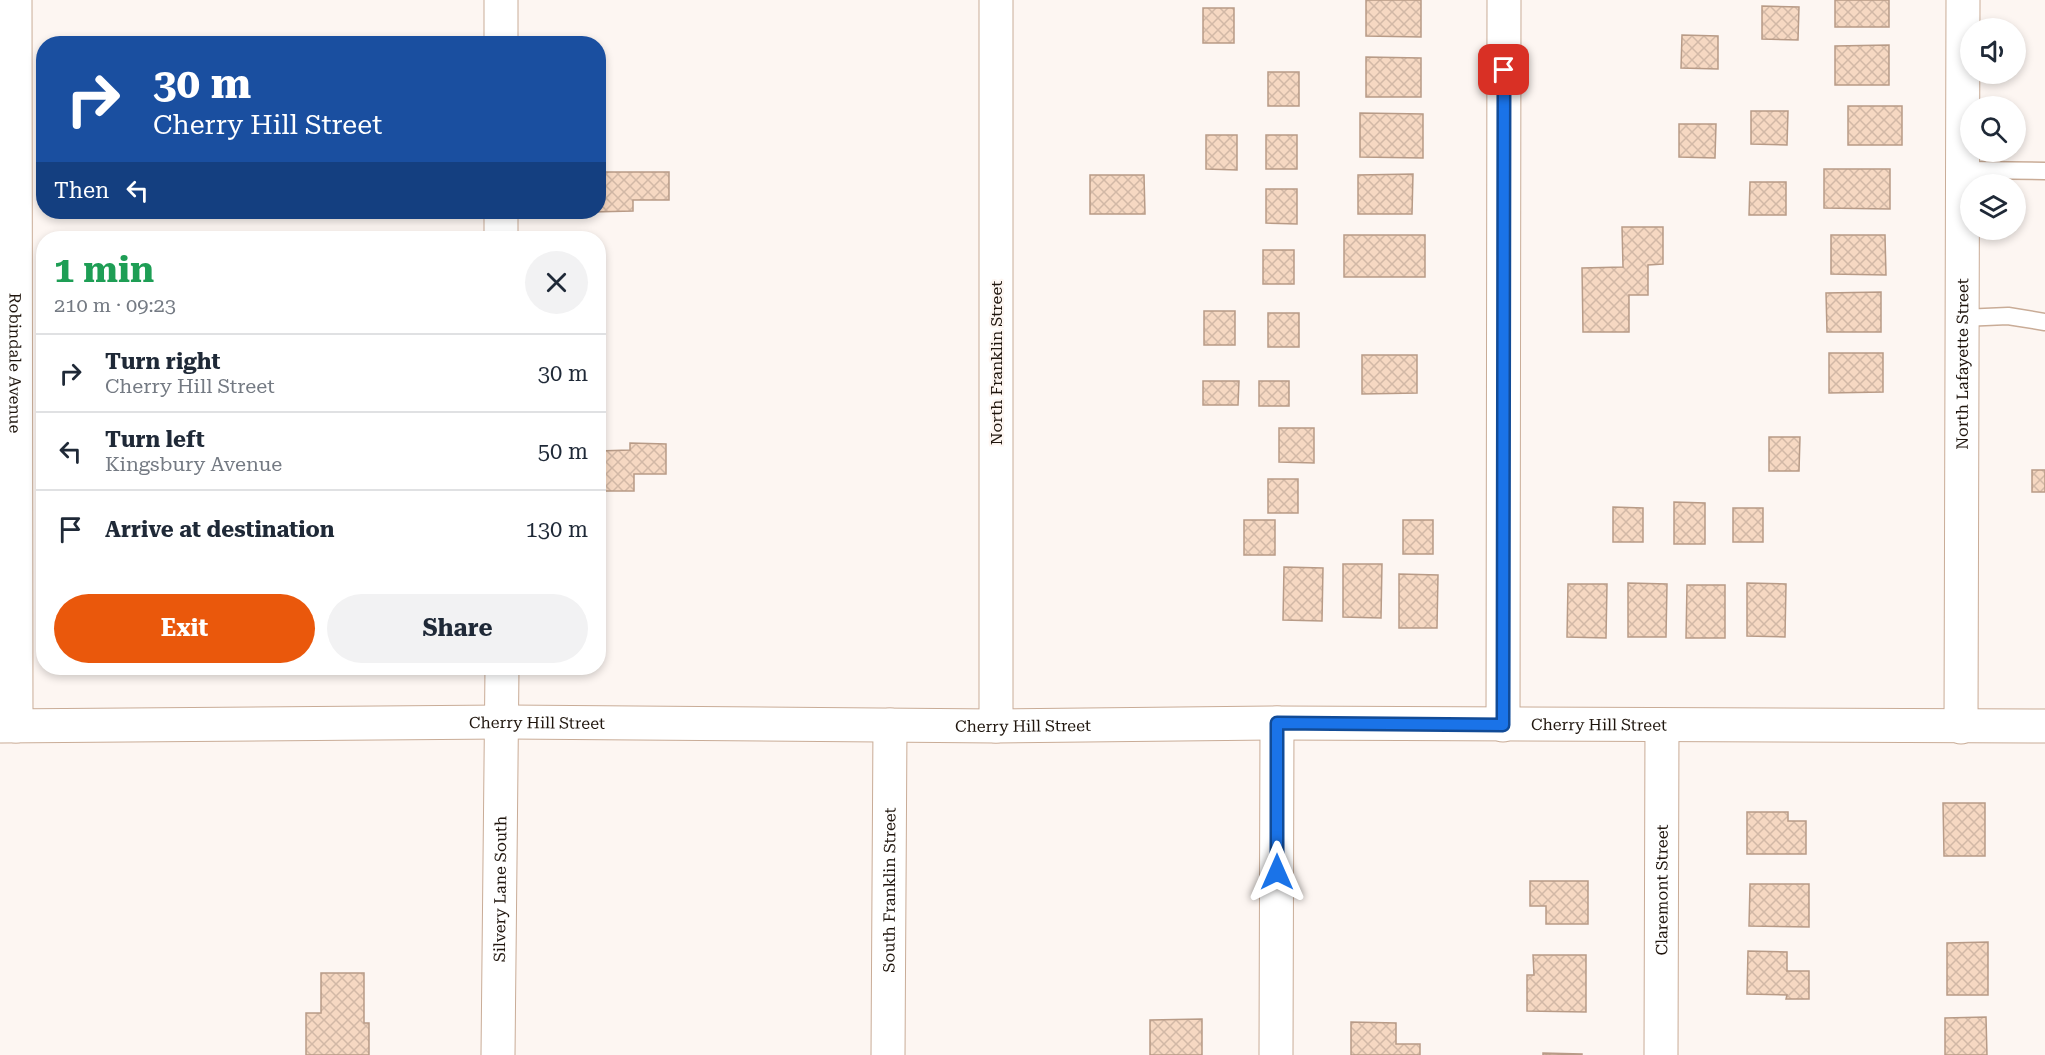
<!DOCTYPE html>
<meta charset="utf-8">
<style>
body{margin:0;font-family:"Roboto Serif",serif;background:#f2f2f3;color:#1f2937;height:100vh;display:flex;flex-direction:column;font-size:22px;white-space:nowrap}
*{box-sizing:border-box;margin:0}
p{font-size:20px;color:#747a83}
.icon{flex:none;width:33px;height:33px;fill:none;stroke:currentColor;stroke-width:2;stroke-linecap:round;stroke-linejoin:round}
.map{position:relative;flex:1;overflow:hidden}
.panel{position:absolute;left:36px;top:231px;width:570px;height:444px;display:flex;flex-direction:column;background:#fff;border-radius:24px;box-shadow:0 3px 9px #0003}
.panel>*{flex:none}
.hud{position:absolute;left:36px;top:36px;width:570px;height:183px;border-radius:24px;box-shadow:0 3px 9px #0003;background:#1a4fa0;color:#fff;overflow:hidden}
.controls{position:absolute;left:1960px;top:18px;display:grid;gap:12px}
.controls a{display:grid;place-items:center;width:66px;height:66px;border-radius:50%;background:#fff;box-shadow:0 3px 9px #0003;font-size:30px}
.pin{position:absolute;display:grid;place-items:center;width:51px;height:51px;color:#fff;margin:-26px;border-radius:12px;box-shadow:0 3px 9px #0006}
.me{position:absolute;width:66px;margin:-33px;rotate:0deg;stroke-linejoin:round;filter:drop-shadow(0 0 4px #0008)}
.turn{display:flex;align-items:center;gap:21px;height:126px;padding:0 18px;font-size:27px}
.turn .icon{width:78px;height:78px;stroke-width:2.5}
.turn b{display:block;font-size:42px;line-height:51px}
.then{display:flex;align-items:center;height:57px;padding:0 18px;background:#0003;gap:12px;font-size:22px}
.round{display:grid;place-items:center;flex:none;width:63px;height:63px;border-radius:32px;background:#f2f2f3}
.overview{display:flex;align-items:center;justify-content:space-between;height:102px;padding:0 18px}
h1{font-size:36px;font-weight:700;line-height:45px;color:#1e9e55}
.button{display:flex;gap:12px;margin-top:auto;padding:12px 18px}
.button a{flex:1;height:69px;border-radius:36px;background:#ea580c;color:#fff;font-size:24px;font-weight:700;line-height:69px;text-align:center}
.button a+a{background:#f2f2f3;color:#1f2937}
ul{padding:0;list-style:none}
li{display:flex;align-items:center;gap:18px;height:78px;padding:0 18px;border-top:2px solid #e0e1e3}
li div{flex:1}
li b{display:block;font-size:22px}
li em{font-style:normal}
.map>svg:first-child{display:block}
.building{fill:url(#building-cross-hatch);stroke:#b89b87;stroke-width:1.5}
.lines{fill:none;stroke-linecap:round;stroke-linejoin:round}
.lane-casing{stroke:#c9ac97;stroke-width:19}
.street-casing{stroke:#c9ac97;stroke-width:35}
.secondary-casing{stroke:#c9ac97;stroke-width:35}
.lane{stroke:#fff;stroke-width:16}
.street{stroke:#fff;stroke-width:33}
.secondary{stroke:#fff;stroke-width:33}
.route-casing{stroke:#114b97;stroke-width:15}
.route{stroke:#1a73e8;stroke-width:10}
.labels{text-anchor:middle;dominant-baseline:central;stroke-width:4.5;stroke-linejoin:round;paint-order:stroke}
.street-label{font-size:16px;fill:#1f150d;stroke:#fdf6f2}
</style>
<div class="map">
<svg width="2045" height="1055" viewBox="0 0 2045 1055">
<defs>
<pattern id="building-cross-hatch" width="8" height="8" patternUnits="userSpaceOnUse" patternTransform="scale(1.5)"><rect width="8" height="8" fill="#f6d8c2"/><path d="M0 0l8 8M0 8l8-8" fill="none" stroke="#d2b8a6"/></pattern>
</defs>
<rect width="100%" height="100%" fill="#fdf6f2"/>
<path class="building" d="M1366,0H1421V37L1366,36Z
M1835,0H1889V27H1835Z
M1762,6L1799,7L1798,40L1762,39Z
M1203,8H1234V43H1203Z
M1682,35L1718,36V69L1681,68Z
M1889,45V85H1835V46Z
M1366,57L1421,58V97H1366Z
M1268,72H1299V106H1268Z
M1848,106H1902V145H1848Z
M1751,111H1788L1787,145L1751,144Z
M1360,113L1423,114V158L1360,157Z
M1679,124H1716L1715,158L1679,157Z
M1206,135H1237V170L1206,169Z
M1266,135H1297V169H1266Z
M1824,169H1890V209L1824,208Z
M598,172H669V200H633V211L592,212H598Z
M1413,174L1412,214H1358V175Z
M1090,175H1144L1145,214H1090Z
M1750,182H1786V215H1749Z
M1266,189H1297V224L1266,223Z
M1622,227H1663V264L1648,265V295H1629V332H1583L1582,268L1623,267Z
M109,233H175V238H109Z
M374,234H414V238H374Z
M1344,235H1425V277H1344Z
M1831,235H1885L1886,275L1831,274Z
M1263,250H1294V284H1263Z
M1881,292V332H1827L1826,293Z
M1204,311H1235V345H1204Z
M1268,313H1299V347H1268Z
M1829,353H1883V392L1829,393Z
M1362,355H1417V393L1362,394Z
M1203,381H1239L1238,405H1203Z
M1259,381H1289V406H1259Z
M1279,428H1314V463L1279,462Z
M1769,437H1800L1799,471H1769Z
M630,443L666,444V474H634V491H598V451L630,450Z
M2032,470H2045V492H2032Z
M1268,479H1298V513H1268Z
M1674,502L1705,503V544H1674Z
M1613,507L1643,508V542H1613Z
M1733,508H1763V542H1733Z
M1244,520H1275V555H1244Z
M1403,520H1433V554H1403Z
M1343,564H1382L1381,618L1343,617Z
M1284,567L1323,568L1322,621L1283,620Z
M1399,574L1438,575L1437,628H1399Z
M1628,583L1667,584L1666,637H1628Z
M1747,583L1786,584L1785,637L1747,636Z
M1568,584H1607L1606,638L1567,637Z
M1687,585H1725V638H1686Z
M1943,803H1985V856H1944Z
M1747,812H1788V821H1806V854H1747Z
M1530,881H1588V924H1546V906H1530Z
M1750,884H1809V927L1749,926Z
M1988,942V995H1947V943Z
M1748,951L1787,952V971H1809V999H1786L1787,995L1747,994Z
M1533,955H1586V1012L1527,1011V975H1534Z
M321,973H364V1023H369V1055H306V1013H321Z
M1986,1017L1987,1055H1945V1018Z
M1202,1019V1055H1150V1020Z
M1351,1022L1396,1023V1044H1420V1055H1351Z
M1543,1053L1582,1054V1055H1543Z"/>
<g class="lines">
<defs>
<path id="lane" d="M1962,170L2045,171
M1962,318L2008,316L2045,322"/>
<g id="street">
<path id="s1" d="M15,0L16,726"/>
<path d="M501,0V44"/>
<path d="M501,212V238"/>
<path d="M1503,725L1504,0"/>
<path d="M996,726V0"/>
<path id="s2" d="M1961,727L1963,0"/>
<path id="s3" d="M498,1055L502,668"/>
<path id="s4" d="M888,1055L890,725"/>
<path d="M1276,1055L1277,723"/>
<path id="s5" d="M1661,1055L1662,725"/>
</g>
<g id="secondary">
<path id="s6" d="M0,726L502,722L996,726L1277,723L2045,726"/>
</g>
</defs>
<use href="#lane" class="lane-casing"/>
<use href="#street" class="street-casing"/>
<use href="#secondary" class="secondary-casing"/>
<use href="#lane" class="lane"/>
<use href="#street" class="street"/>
<use href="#secondary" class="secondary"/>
</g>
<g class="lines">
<defs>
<path id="route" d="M1277,872V723L1503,725L1504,70"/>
</defs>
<use href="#route" class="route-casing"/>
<use href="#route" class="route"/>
</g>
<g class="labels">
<g class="street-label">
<text stroke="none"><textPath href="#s1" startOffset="363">Robindale Avenue</textPath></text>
<text transform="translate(996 363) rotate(-90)">North Franklin Street</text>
<text stroke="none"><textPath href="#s2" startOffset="363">North Lafayette Street</textPath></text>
<text stroke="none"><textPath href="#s6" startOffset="537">Cherry Hill Street</textPath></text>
<text stroke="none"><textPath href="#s6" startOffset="1023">Cherry Hill Street</textPath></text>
<text stroke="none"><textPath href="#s6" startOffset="1599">Cherry Hill Street</textPath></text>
<text stroke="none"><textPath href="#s3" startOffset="166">Silvery Lane South</textPath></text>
<text stroke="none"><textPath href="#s4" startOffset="165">South Franklin Street</textPath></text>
<text stroke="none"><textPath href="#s5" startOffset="165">Claremont Street</textPath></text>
</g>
</g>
</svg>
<div class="controls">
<a><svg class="icon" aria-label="sound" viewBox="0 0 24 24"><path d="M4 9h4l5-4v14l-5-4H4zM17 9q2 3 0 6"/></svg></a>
<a><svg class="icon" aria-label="search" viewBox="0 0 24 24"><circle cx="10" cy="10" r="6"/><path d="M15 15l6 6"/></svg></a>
<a><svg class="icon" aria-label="layers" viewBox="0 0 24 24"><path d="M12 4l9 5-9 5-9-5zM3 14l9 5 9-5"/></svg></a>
</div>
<div class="pin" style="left:1504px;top:70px;background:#d93025"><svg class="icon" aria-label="arrive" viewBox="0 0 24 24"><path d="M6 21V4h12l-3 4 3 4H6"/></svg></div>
<svg class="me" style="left:1277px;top:872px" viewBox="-20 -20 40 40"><path d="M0-17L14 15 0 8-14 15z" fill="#1a73e8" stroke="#fff" stroke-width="4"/></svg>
<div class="hud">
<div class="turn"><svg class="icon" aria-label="right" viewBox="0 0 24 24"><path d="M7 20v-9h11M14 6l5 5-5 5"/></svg><div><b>30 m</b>Cherry Hill Street</div></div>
<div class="then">Then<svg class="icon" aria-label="left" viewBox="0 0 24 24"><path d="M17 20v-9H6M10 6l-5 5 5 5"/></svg></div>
</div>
<section class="panel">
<div class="overview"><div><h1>1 min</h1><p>210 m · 09:23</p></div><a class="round"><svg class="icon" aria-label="close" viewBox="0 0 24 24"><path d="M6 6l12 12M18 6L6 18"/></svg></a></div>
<ul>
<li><svg class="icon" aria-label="right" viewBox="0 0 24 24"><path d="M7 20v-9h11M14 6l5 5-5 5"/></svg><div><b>Turn right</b><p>Cherry Hill Street</p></div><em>30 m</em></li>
<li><svg class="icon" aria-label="left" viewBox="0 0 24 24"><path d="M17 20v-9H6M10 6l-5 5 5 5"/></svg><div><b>Turn left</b><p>Kingsbury Avenue</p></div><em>50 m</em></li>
<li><svg class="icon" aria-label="arrive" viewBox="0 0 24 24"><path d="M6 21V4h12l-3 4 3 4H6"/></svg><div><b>Arrive at destination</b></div><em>130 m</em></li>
</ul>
<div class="button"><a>Exit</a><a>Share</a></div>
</section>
</div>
